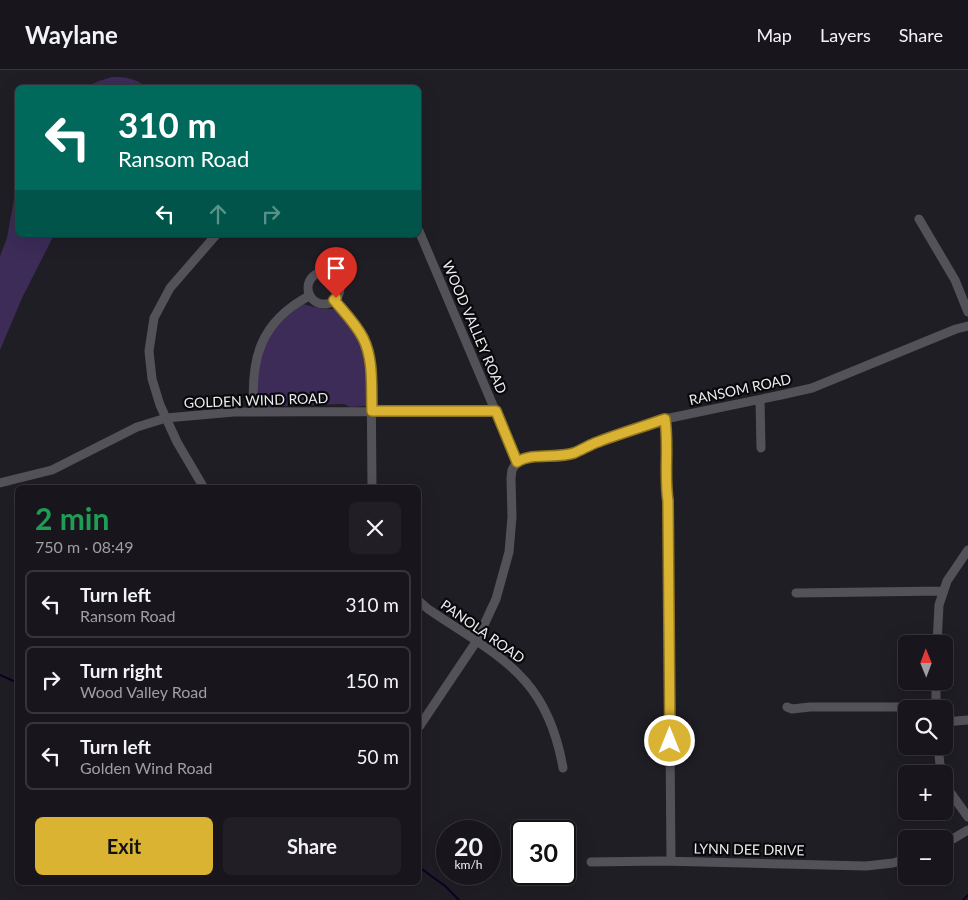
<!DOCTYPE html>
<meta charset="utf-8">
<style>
body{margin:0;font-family:Lato,sans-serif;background:#211f25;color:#f1f3f6;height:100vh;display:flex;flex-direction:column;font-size:19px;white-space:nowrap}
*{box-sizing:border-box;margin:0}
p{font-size:16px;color:#9f9fa3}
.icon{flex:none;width:28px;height:28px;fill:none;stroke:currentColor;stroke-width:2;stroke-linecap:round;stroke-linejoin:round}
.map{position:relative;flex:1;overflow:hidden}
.drawer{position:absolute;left:15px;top:415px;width:406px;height:400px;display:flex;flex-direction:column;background:#18161c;border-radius:8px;box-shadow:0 5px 20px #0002,0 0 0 1px #36353b}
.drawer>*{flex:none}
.hud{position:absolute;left:15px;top:15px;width:406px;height:152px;border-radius:8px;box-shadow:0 5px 20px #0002,0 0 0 1px #36353b;background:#00695c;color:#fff;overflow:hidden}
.needle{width:32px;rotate:359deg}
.tools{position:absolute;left:898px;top:565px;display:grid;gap:10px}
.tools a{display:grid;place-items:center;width:55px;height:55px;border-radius:8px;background:#18161c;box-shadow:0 5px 20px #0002,0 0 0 1px #36353b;font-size:25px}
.speed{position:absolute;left:436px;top:750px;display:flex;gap:10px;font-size:25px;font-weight:700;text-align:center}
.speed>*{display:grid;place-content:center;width:65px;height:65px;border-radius:50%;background:#18161c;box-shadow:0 5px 20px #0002,0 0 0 1px #36353b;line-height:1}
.speed small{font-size:12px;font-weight:400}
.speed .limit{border:2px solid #111;border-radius:8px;background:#fff;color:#111}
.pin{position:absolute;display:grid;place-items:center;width:42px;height:42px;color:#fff;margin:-51px -21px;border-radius:50% 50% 50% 0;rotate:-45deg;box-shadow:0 0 5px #0007}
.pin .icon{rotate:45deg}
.me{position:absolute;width:55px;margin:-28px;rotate:0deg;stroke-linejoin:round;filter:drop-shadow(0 0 4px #0008)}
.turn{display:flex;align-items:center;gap:18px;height:105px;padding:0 20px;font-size:22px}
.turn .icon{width:65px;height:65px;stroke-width:2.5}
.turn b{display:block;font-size:35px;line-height:42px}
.lanes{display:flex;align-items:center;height:48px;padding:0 20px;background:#0003;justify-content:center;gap:25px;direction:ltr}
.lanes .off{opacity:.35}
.round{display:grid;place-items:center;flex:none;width:52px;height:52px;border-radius:8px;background:#211f25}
.summary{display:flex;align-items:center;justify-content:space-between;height:85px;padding:0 20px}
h1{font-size:30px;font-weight:700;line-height:38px;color:#1e9e55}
.button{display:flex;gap:10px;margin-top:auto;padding:10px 20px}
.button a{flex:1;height:58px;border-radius:8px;background:#dab333;color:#111;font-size:20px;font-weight:700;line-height:58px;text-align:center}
.button a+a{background:#211f25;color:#f1f3f6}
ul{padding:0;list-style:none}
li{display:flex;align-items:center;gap:15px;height:68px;margin:0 10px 8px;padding:0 10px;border:2px solid #36353b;border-radius:8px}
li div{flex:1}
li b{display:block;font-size:19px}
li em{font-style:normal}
header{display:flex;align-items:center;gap:30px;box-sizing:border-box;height:70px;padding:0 25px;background:#18161c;border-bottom:1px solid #36353b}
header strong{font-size:24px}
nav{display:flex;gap:28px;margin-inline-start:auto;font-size:18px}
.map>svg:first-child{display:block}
.green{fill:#3d2b58}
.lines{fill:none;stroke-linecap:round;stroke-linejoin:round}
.stream{stroke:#0d0021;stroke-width:2}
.street{stroke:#545259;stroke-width:9}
.route-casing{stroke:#8e7421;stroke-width:12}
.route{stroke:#dab333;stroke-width:9}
.labels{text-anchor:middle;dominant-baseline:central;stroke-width:4.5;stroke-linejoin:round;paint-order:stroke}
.street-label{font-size:14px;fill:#eeecf1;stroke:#09080b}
</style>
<header>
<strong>Waylane</strong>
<nav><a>Map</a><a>Layers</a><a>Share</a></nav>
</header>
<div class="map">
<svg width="968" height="830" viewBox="0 0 968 830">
<rect width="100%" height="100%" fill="#201e25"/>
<path class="green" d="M112,7C125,7 136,8 146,17H85L99,11Z
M17,112L18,165H54L22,228L0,280V186L7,168Z
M303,234L322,239H336L353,259L366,289L368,332L365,336L350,337L344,334L281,336C273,339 265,342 258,336C256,286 261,264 303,234Z"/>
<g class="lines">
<path class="stream" d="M0,605L18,613
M419,797L445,816L459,830
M963,830L968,825"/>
<path class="street" d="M919,149L955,210L968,242
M419,161L517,392
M308 218a16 16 0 1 1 32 0a16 16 0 1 1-32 0Z
M334,230L349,247L363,267L371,295L372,418
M760,330L761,378
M254,342C250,289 260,252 309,226
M665,349C669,376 664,404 668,431L671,791
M0,413L52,400L137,357L166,348L234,342L496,341
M204,418L177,372L160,335L152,309L149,281L154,248L170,218L216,165
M796,523L943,521
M419,531L428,539C499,587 547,605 563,698
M937,574L939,535L947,511L968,480
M787,637L792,639L810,637H936
M936,639V611
M944,652L968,650
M419,657L476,572L496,529L509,482L512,447L511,408L512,400L517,392L531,387L562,385L574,383L593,374L665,349L781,325L812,318L956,259L968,256
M938,676L941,704
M944,709L950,722L968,747
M944,774L968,760
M591,792L662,791L866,796L893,793L906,789"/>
</g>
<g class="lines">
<defs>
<path id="route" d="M336,228L334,230C344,242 356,254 363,268C374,290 371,317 372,341H496L517,392C533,382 556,389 574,383C581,380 588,376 595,373C618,364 642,357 665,349C669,376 664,404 668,431L670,671"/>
</defs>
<use href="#route" class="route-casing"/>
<use href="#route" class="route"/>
</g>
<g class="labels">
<g class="street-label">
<text transform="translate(475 257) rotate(67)">WOOD VALLEY ROAD</text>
<text transform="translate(740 319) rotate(-12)">RANSOM ROAD</text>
<text transform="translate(256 330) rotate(-2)">GOLDEN WIND ROAD</text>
<text transform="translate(483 561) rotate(35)">PANOLA ROAD</text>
<text transform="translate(749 779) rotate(1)">LYNN DEE DRIVE</text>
</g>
</g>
</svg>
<div class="tools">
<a><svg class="needle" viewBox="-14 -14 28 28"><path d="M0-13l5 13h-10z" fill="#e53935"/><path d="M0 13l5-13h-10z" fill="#9f9fa3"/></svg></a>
<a><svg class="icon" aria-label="search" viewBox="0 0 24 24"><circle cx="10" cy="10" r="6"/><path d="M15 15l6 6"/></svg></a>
<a>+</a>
<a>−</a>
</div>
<div class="speed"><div>20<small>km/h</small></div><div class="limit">30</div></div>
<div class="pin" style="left:336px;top:228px;background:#d93025"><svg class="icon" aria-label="arrive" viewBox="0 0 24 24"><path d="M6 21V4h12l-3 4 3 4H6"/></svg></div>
<svg class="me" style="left:670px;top:671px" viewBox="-20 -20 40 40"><circle r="17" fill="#dab333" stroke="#fff" stroke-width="3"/><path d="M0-11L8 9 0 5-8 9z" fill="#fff"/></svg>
<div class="hud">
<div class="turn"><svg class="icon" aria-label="left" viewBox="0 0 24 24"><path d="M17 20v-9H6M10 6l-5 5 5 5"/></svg><div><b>310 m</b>Ransom Road</div></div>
<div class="lanes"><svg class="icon" aria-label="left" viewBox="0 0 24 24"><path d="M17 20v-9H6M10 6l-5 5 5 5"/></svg><svg class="icon off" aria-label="ahead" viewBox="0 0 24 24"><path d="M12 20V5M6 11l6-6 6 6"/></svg><svg class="icon off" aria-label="right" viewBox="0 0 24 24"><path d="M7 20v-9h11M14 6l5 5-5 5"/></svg></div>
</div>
<section class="drawer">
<div class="summary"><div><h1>2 min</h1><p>750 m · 08:49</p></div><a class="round"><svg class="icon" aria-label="close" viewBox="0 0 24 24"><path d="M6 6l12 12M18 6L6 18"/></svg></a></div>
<ul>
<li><svg class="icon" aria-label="left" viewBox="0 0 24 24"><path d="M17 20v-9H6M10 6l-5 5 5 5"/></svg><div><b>Turn left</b><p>Ransom Road</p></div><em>310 m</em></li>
<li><svg class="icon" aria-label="right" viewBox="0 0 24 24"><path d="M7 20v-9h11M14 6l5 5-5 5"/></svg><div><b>Turn right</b><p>Wood Valley Road</p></div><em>150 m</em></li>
<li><svg class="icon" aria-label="left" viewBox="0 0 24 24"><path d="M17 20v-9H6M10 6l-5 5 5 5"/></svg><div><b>Turn left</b><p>Golden Wind Road</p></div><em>50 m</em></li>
</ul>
<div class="button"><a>Exit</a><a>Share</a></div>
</section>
</div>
